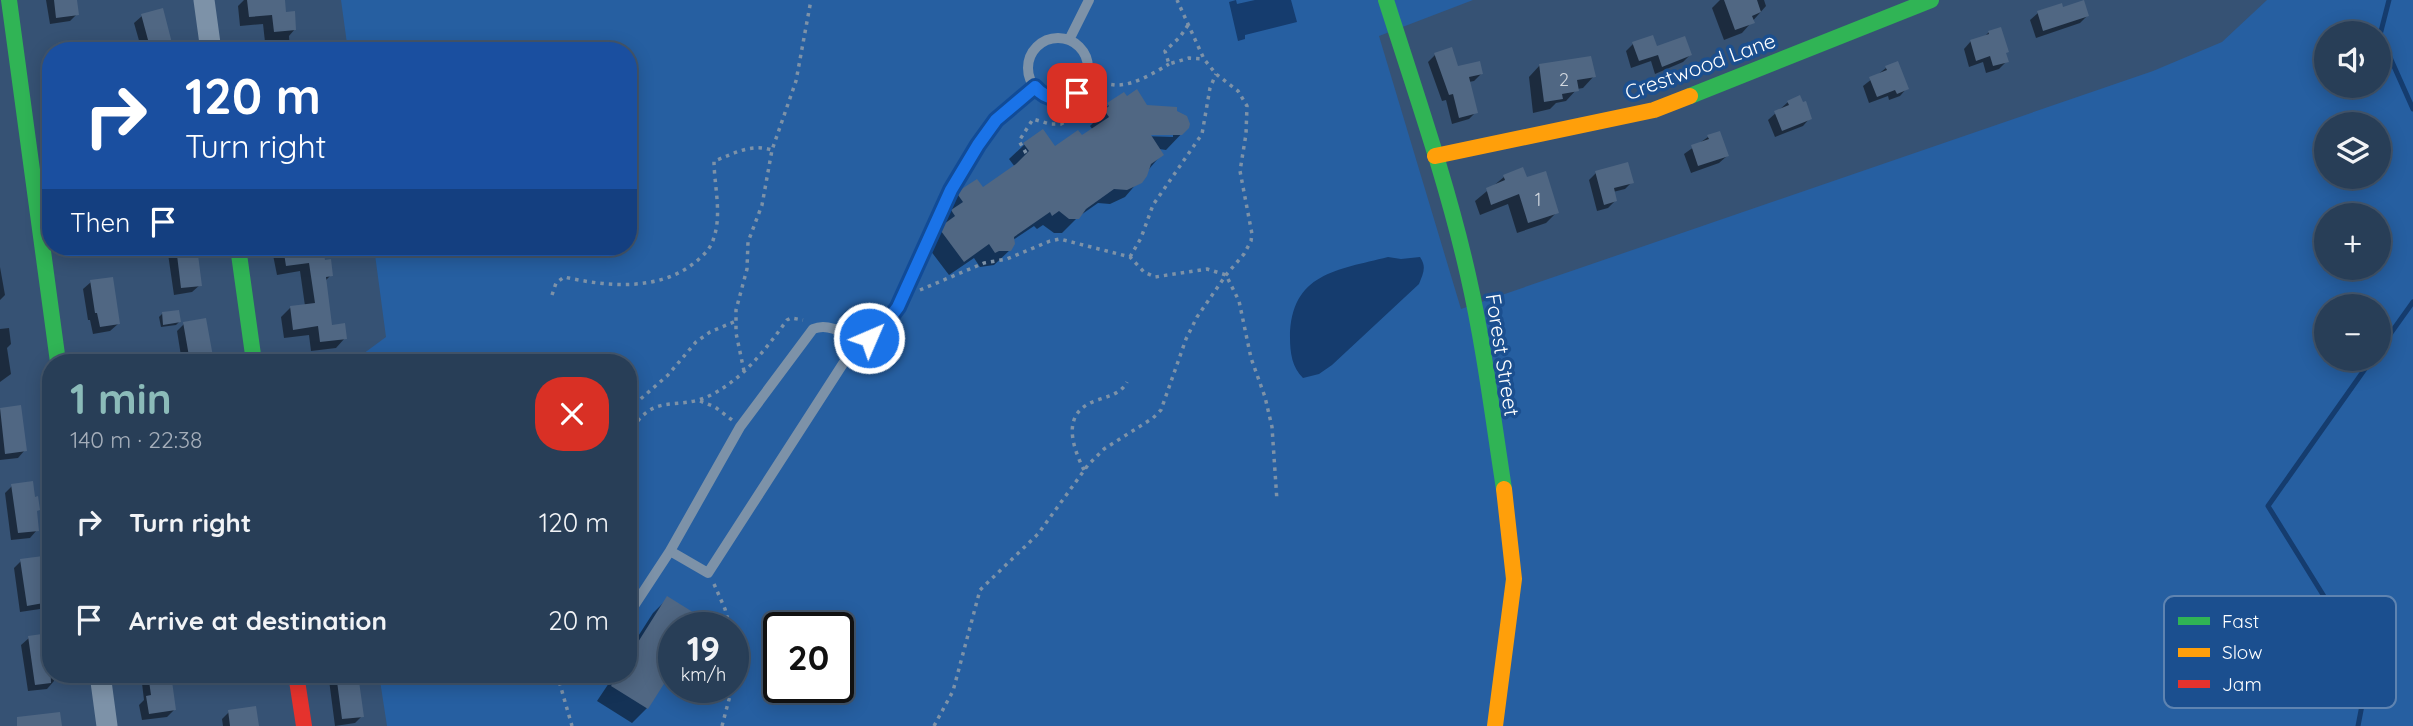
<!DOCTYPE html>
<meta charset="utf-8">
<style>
body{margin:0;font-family:Quicksand,sans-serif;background:#30455d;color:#f1f3f6;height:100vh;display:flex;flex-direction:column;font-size:26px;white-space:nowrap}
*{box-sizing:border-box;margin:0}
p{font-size:23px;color:#a5aeba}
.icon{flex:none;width:38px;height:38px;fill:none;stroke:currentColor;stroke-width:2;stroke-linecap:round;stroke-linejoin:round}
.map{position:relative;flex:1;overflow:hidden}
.drawer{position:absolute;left:42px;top:354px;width:595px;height:329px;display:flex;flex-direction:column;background:#283e57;border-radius:28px;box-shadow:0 4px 18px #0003,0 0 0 2px #44576d}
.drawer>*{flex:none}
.hud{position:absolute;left:42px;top:42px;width:595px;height:214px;border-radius:28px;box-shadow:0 4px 18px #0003,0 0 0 2px #44576d;background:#1a4fa0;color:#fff;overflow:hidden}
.fabs{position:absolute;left:2314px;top:21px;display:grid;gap:14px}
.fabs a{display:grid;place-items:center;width:77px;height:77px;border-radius:50%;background:#283e57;box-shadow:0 4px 18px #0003,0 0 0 2px #44576d;font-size:35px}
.speed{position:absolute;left:658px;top:612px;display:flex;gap:14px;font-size:35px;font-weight:700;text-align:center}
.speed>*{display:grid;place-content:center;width:91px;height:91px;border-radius:50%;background:#283e57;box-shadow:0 4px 18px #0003,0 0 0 2px #44576d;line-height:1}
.speed small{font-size:18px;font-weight:400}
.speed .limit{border:4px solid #111;border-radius:10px;background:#fff;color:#111}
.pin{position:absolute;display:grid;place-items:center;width:60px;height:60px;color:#fff;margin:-30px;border-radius:14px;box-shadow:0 4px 10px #0006}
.me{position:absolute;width:77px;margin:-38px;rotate:45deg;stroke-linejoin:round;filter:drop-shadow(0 0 5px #0008)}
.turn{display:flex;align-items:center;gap:24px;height:147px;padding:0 28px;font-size:32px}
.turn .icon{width:91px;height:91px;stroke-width:2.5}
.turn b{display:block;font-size:49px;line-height:60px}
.then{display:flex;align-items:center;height:66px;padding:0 28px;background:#0003;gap:14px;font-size:26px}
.round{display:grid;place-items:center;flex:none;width:74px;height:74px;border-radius:28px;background:#30455d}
.overview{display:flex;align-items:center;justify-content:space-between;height:119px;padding:0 28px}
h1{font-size:42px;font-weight:800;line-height:52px;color:#8bbbb9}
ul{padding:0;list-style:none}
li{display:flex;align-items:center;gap:21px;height:98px;padding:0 28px}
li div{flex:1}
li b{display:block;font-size:26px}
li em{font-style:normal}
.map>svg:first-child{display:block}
.green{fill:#265fa1;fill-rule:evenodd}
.water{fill:#153c6e}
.shadow{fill:#0007;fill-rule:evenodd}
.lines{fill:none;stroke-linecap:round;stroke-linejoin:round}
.stream{stroke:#153c6e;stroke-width:5}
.building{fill:#506783}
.path{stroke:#7d92a8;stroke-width:3.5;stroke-dasharray:3.5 5;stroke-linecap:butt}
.lane{stroke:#7d92a8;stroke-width:10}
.street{stroke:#7d92a8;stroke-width:21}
.fast{stroke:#30b455;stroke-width:16}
.slow{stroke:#ff9f0a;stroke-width:16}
.jam{stroke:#e5322d;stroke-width:16}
.route-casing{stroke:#114b97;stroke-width:18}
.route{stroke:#1a73e8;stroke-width:12}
.labels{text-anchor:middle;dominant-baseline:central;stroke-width:7;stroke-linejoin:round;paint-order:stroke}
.number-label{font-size:18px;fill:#d3d9e0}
.street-label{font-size:21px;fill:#fff;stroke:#1b4f8f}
.key{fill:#1b4f8f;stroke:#5f84b1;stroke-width:2}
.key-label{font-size:19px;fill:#fff}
</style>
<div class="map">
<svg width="2413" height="726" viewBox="0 0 2413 726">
<rect width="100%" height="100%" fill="#365274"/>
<path class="green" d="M341,0H1473L1379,36L1461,309L2153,71L2222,42L2267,0H2413V726H387L379,674H628V362H352L386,337L374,247H628V51H348ZM2326,33H2378V86H2326ZM2326,124H2378V177H2326ZM2326,215H2378V268H2326ZM2326,306H2378V359H2326ZM674,628H733V688H674ZM779,628H838V688H779Z"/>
<path class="water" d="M1236,0L1237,4L1255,0H1291L1297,22L1245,35V39L1238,41L1229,2Z
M1388,257L1401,259L1420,257C1427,267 1423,274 1419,284L1332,365L1319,374L1303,378C1292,367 1290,353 1290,337C1291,273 1337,270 1388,257Z"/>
<path class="shadow" d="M46,0H75L77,14L70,21L50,24Z
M244,0H283L284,14L295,29L289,36L290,51H266L263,24L240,26L238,6Z
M1720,0H1764L1766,6L1742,33L1724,40L1712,8Z
M2062,9L2087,16L2080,23L2036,38L2030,20L2038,13Z
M142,16L173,51H142L134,23Z
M1989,32L2005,54L2007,61L1999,69L1986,73L1983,62L1969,67L1964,49L1971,41L1984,37Z
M82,44L83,51H60L63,48Z
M1633,44L1656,48L1690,55L1683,62L1655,74L1651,61L1631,68L1626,51Z
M1435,55L1457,68L1481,74L1474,81L1469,82L1476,112L1469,119L1452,124L1446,100L1442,101L1428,62Z
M1540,65L1594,76L1583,88L1577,89L1566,101L1556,103L1550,109L1533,113L1529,77Z
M1886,68L1907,88L1900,96L1889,100L1888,96L1869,103L1863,86Z
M1788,102L1810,118L1803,126L1775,137L1768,120Z
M1109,105L1146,106L1176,112L1187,128L1166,150L1159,149L1162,154L1125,197L1110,204L1098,203L1078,217L1062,233H1054L1043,225L1037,229L1034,226L1013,240L1010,250L994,265L980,267L974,258L949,275L927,246L940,231L937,226L947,216L944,210L946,207L961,191L982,190L1015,167L1009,159L1024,145L1042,132L1054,149L1082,138L1093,130L1090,126L1095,121L1094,119ZM1142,133H1173V137L1142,136Z
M1708,137L1727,156L1719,163L1691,173L1684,154Z
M1596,173L1632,182L1625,189L1613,192L1615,201L1608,208L1597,211L1589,180Z
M1504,177L1526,179L1557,212L1546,223L1517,233L1508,204L1480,215L1475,201Z
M78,247H105L100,252L80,255Z
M167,247H195L200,285L192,292L174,295Z
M282,247H321L323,262L331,275L324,282L330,327L345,338L336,348L311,351L309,335L284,338L281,317L290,308L305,306L300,271L277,275L273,255Z
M0,267L5,295L0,300Z
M91,282L118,324L110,331L93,334L90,320H88L83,289Z
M163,313L179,322L176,325L161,327L159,317Z
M184,324L212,361L211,362H182L177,331Z
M9,328L11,344L7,348L11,374L0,382V329Z
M122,355L123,362H97L102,358Z
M19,407L25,450L18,458L0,460V409Z
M12,486L35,513L37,530L30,538L11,540L5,493Z
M21,561L47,602L40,609L20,612L14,568Z
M668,598L702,620L697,628H674L647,708L632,723L597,701L615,674H628V652L653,613Z
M48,635L51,674H53L54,681L47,689L28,691L21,645L29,638Z
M143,674H169L174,710L167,717L142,720L139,705L144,700L141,675Z
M220,674H246L240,680L221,683Z
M335,674H357L362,716L355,723L335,726L329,680Z
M229,712L256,726H223L222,719Z"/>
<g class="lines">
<path class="stream" d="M2389,0L2380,35L2413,109
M2378,351L2413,302
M2358,726L2369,669L2268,506L2372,359"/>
</g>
<path class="building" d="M54,0H77L79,15L56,18Z
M247,0H285L286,12L295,11L296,30L274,32L272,15L249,17Z
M1724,0H1757L1761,12L1752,16L1755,23L1735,30Z
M2084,0L2089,16L2043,31L2037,11L2062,3L2063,7Z
M163,8L174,51H151L141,14Z
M2001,27L2009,52L2006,53L2009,62L1993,66L1990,56L1976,61L1970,40L1989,34L1988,31Z
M1653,35L1657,46L1685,36L1692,55L1662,67L1658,55L1639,61L1632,42Z
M1452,47L1458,66L1480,61L1483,74L1469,77L1478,113L1459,118L1453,94L1449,95L1434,53Z
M1591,56L1596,77L1577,80L1579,91L1562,94L1563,99L1544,102L1539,64Z
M1898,61L1909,89L1897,94L1895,90L1877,97L1869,77L1887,70L1885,66Z
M1137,89L1147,105L1177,107V111L1187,116L1190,124L1189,128L1182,135H1151L1164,155L1151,164L1147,176L1142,183L1127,190L1114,189L1086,209L1079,219H1069L1059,211L1052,216L1050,212L1014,237L1015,244L1011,251H999L995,253L989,244L964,262L941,231L944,224L955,216L951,210L963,202L958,195L960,190L977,179L983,187L1016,164L1029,151L1023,143L1043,129L1055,146L1078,130L1082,135L1109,117L1104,110L1109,106L1107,103L1124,92L1127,96Z
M1800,95L1803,102L1806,101L1812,119L1782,131L1774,111L1789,105L1787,101Z
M1720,131L1729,156L1698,166L1691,145L1709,139L1707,135Z
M1628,162L1634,183L1614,188L1617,201L1604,205L1595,171Z
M1523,167L1527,177L1546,171L1559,213L1528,223L1519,194L1491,205L1486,188L1505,180L1503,175Z
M176,247H197L202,286L181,288Z
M283,247H323L325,260L331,259L333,276L326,277L332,325L345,323L347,339L320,342L318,326L293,330L290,306L315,303L309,263L286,266Z
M113,277L120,324L100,327L97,313H95L90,280Z
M179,310L181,322L163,325L162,312Z
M206,318L214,362H190L183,322Z
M21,405L27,451L5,454L0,408Z
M33,481L35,497L38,496L40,510L37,511L39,531L18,533L11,484Z
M43,556L49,602L27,606L20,559Z
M667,596L704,619L699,628H674V668L648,709L611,686L618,674H628V658Z
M49,633L51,683L35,685L28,636Z
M148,674H171L176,710L149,714L146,696L151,695Z
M336,674H358L364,717L342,719Z
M256,706L259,726H230L228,710Z
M60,712L62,726H17V717Z"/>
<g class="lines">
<path class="path" d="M1188,25L1180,37L1165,51L1169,64L1189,58L1204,59
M1086,80C1096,82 1106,84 1115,85C1133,86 1154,73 1169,64
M1026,153L1019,141L1033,119L1050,124H1061L1103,102
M1130,257L1141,238L1153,205L1202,134L1210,88L1216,74
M920,290L984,263L1007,259L1050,241L1060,239L1130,257L1144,272L1155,277L1207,269L1226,275L1239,301L1251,358L1265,397L1272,427L1277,501
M552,295L556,283L564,277C609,287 662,292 699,259C706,253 712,246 714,237C722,214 714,184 714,161C734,154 750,143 772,150
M744,371L736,333V310L747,269L748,242L762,205L772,150L796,81L811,0
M700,401L715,407L732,420
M628,410L668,375L696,342L710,332L736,321
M628,435C655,389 675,413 711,395C744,378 766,349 787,320L791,318L803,320
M1084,470C1072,446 1061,413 1095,401C1107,396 1120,395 1127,382
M714,584L725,609L730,628
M733,662V684
M557,674L572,726
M722,726L732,688
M934,726L953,691L980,590L1038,534L1088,465L1104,449L1153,418L1161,410L1186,339L1197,317L1226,275L1244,254L1251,241L1252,234L1240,171L1246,134L1247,106L1238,91L1216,74L1204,59L1177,0"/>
<path class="lane" d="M1028 68a30 30 0 1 1 60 0a30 30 0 1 1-60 0Z
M1069,40L1089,0
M670,551L740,427L813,329C829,322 844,334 857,342
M628,615L670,551L708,573L857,342C878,335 887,325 898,307L951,190L978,145L996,120L1035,87"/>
<path class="street" d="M204,0L211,51
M100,674L107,726"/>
<path class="fast" d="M9,0L58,362
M1386,0C1415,91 1447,182 1468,275C1484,345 1493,418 1504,489
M1690,96L1931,0
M238,247L254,362"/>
<path class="slow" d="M1435,156L1654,110L1690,96
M1495,726L1514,579L1504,489"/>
<path class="jam" d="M296,674L304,726"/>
</g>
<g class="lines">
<defs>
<path id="route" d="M869,338L881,330L898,307L951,190L978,145L996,120L1035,87C1047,101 1062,101 1077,93"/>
</defs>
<use href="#route" class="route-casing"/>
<use href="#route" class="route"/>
</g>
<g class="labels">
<g class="number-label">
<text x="1564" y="79">2</text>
<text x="1538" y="199">1</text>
</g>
<g class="street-label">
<text transform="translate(1700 66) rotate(-20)">Crestwood Lane</text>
<text transform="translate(1503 355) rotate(81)">Forest Street</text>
</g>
</g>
<rect x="2164" y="596" width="232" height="112" rx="10" class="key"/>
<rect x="2178" y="617" width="32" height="8" fill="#30b455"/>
<rect x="2178" y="648" width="32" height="9" fill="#ff9f0a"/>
<rect x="2178" y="680" width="32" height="8" fill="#e5322d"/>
<g class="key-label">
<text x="2222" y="628">Fast</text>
<text x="2222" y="659">Slow</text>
<text x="2222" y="691">Jam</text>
</g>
</svg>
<div class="fabs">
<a><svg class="icon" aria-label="sound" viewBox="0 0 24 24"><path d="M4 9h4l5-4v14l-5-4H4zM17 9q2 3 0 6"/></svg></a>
<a><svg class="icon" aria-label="layers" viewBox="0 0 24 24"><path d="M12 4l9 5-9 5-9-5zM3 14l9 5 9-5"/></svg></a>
<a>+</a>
<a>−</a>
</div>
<div class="speed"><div>19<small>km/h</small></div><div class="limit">20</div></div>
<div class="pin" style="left:1077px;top:93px;background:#d93025"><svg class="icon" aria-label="arrive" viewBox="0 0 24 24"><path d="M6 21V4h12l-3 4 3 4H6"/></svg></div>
<svg class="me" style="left:869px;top:338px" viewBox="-20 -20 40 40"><circle r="17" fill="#1a73e8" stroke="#fff" stroke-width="3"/><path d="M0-11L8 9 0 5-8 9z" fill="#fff"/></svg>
<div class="hud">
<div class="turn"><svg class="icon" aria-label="right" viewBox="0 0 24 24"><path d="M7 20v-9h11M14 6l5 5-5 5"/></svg><div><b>120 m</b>Turn right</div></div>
<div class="then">Then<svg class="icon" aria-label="arrive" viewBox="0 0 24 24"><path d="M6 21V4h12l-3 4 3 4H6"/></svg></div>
</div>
<section class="drawer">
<div class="overview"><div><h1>1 min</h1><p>140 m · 22:38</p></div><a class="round" style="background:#d93025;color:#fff"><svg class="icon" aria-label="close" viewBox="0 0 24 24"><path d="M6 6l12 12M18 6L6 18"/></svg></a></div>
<ul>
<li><svg class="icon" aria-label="right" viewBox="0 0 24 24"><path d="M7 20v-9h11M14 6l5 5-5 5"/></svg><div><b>Turn right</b></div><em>120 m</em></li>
<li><svg class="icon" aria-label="arrive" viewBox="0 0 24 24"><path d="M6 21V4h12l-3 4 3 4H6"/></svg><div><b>Arrive at destination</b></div><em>20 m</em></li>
</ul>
</section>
</div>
